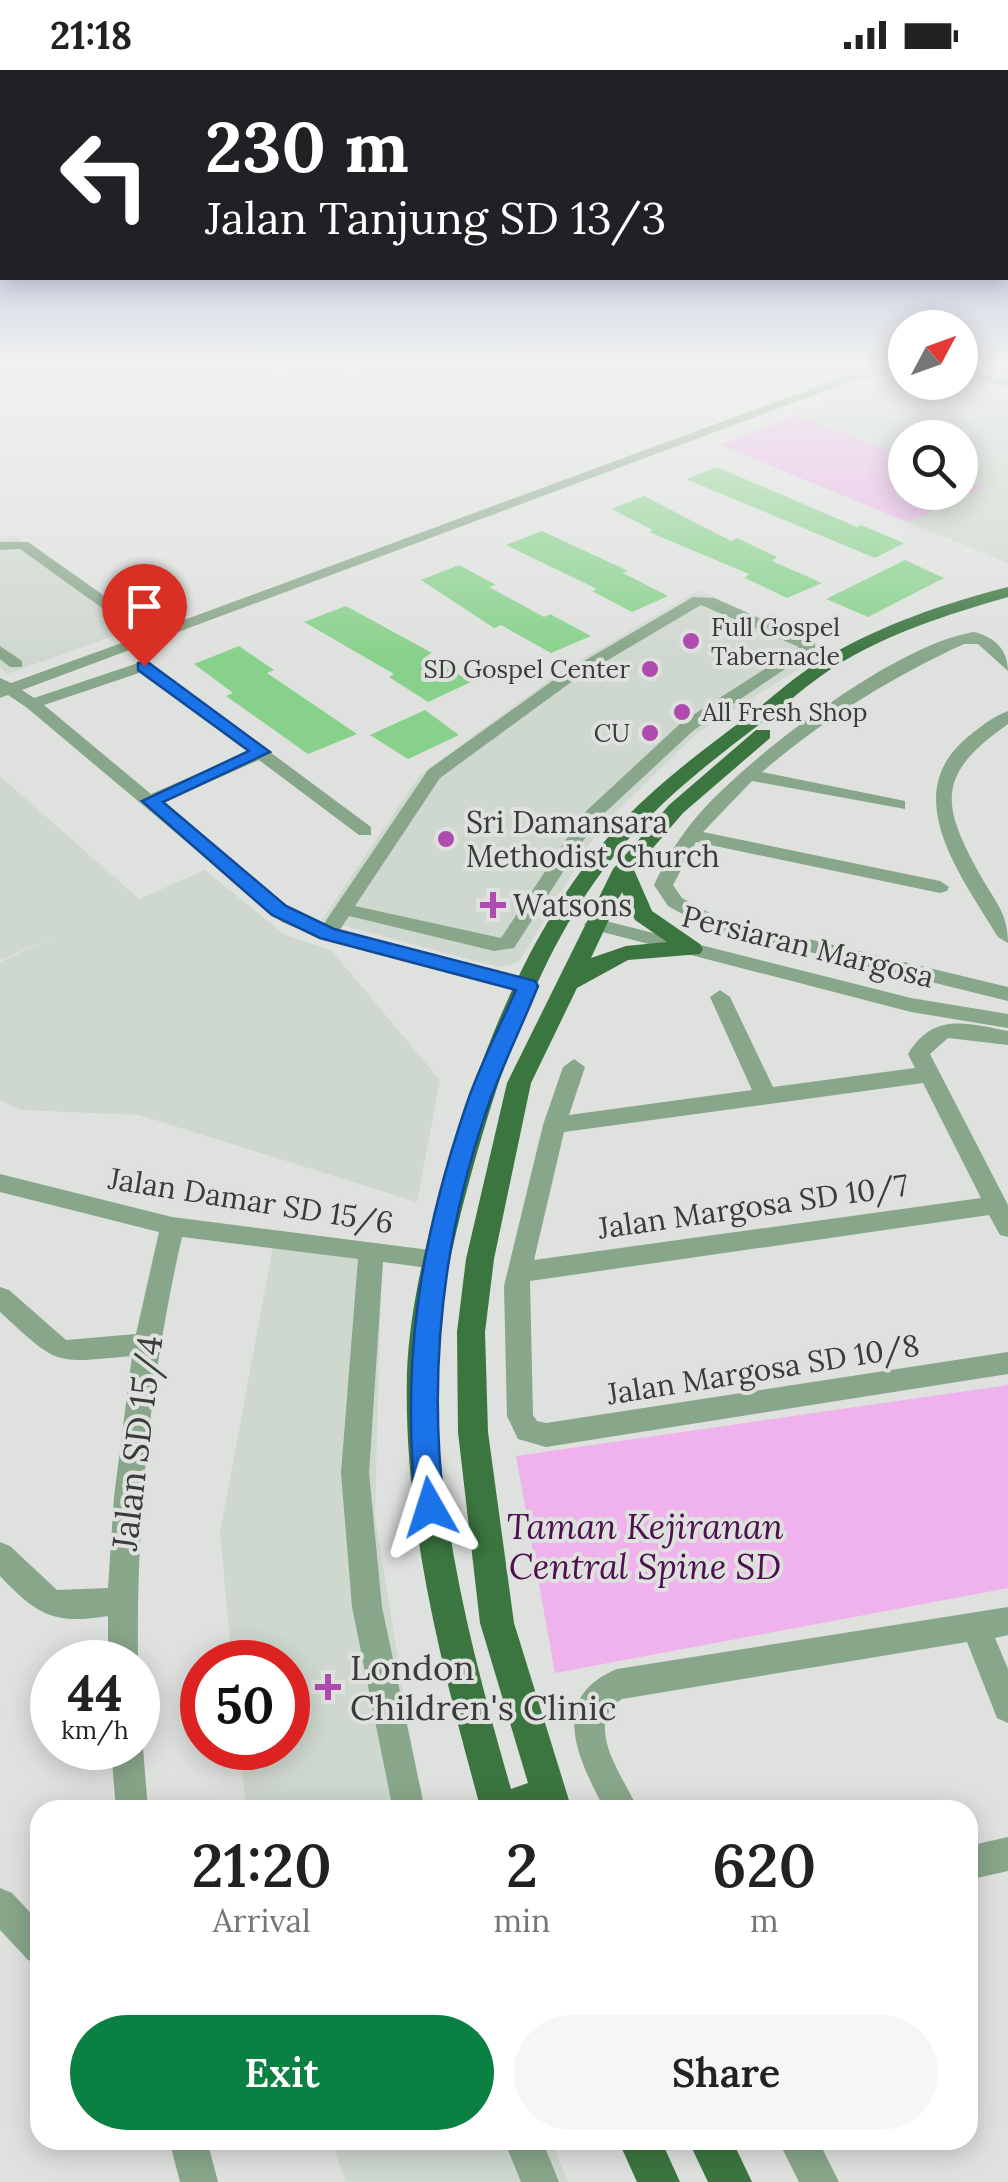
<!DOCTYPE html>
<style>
body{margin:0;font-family:Lora,serif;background:#f6f6f6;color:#222;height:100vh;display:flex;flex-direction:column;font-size:38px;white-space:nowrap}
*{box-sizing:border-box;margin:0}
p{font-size:32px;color:#767676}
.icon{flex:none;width:55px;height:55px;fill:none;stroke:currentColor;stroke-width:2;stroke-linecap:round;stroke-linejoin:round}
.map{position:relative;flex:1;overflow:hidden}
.panel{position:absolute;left:30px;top:1730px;width:948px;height:350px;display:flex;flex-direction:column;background:#fff;border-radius:30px;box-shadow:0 5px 25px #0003}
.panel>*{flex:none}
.top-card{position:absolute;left:0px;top:0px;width:1010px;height:210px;box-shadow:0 5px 25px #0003;background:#202124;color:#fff;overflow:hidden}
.needle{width:65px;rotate:49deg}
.fabs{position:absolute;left:888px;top:240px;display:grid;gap:20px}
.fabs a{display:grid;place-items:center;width:90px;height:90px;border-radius:50%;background:#fff;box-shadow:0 5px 25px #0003;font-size:50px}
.speed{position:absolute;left:30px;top:1570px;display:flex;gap:20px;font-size:50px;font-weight:700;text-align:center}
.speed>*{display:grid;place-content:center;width:130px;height:130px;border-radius:50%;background:#fff;box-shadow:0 5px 25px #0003;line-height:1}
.speed small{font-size:25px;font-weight:400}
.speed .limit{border:15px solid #d22;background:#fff;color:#111}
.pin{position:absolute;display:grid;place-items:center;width:85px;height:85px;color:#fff;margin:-102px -42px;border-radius:50% 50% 50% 0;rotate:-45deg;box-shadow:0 0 10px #0007}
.pin .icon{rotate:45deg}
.me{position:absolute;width:110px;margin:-55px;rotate:354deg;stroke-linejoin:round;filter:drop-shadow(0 0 8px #0008)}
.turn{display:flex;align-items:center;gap:35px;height:210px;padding:0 40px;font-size:45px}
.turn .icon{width:130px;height:130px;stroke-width:2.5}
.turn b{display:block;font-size:70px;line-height:85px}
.eta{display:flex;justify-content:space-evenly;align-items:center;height:170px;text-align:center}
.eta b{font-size:60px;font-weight:600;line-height:70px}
.button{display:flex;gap:20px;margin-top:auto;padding:20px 40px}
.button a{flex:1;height:115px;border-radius:60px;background:#0b8043;color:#fff;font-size:40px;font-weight:600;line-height:115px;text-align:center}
.button a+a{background:#f6f6f6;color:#222}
.status{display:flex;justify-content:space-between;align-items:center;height:70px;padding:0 50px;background:#fff;direction:ltr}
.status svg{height:28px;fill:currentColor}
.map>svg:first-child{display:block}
.built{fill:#cfd8cf;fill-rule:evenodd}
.green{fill:#efb2ed}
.building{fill:#88d18b}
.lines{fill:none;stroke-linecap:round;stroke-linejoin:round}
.minor{fill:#88a689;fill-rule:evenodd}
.major{fill:#3b753f;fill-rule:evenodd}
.route{fill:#1a73e8;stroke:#114b97;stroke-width:2.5}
.poi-dot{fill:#b04bb0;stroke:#dee1de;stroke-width:4}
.labels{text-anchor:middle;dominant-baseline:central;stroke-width:8;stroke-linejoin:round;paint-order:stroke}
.far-poi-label{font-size:25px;fill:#3a3c3a;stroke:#dee1de;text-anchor:start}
.poi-label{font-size:30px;fill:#3a3c3a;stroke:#dee1de;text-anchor:start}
.street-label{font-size:30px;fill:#3a3c3a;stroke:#dee1de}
.near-street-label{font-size:35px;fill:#3a3c3a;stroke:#dee1de}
.near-park-label{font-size:35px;font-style:italic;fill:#4d0f4e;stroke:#dee1de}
.near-poi-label{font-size:35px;fill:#3a3c3a;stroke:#dee1de;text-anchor:start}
</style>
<div class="status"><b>21:18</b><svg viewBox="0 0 49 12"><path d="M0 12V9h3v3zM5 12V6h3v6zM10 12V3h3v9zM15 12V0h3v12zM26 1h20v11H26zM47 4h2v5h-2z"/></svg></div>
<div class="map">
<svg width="1008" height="2112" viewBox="0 0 1008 2112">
<rect width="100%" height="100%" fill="#dee1de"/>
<path class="built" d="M905,308V312L970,310L1008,323V493L720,375L884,313ZM905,368H960V422H905Z
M15,466L144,555L7,604L0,598V471Z
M699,520L830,579L697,663L601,756L518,893L498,897L322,850L420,705L562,601Z
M0,706L139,829L205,800L285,865L331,880L440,1010L417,1132L139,1045L21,1040L0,1030V892L62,864L0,890Z
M276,1160L382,1175L375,1446L422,1740H246L240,1678H288V1592H232L220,1463Z
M332,2070H551L568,2112H345Z"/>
<path class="green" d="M266,294H373C337,308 302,312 266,294Z
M796,345L905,387V422H960V408L984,417L908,452L720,375Z
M1008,1315V1518L555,1603L516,1386Z"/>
<path class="building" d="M717,397L857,457L861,455L904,473L875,488L686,409Z
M644,426L731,471L737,468L777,487L772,491L822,513L787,528L745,508L749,504L649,462L653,460L611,439Z
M542,461L628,501L623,503L668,526L632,542L592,521L597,519L506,475Z
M905,490L944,508L868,547L826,529Z
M459,495L496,515L489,517L544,547L550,544L591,566L551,583L501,555L494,558L421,510Z
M346,536L432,583L427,585L471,612L428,632L389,607L394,604L304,552Z
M239,576L274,600L267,603L357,664L308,684L226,626L233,623L194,594Z
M425,640L459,665L408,689L370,665Z"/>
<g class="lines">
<path class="minor" d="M905,296V302L852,311L22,620L34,628L138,593H150L371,757V765H359L259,690L162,733L296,844L323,855L428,700L562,604L693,527L714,528L815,573V579L694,660L596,751L514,878L494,881L349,846L339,861L535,911L538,916L535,921L528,923L320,868L282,852L26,637L8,625L0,628V608L11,613L141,566L20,479L0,480V472H28L154,561L846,306ZM701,535L799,577L682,652L583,744L501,868L355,836L440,708L574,610ZM142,602L248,682L151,724L44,635Z
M960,299L1008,311V317L960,305Z
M974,562C995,567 1008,580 1008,601L978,574H964C890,608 824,649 762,702L905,731V739L752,711L703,762L940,811L949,817L947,821L940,823L696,772L673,815L682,828L717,847L1008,917V931L704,856L668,836L654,815C666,789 680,766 699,744C751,685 896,574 974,562Z
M0,576L22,591V597H10L0,589Z
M1008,641V654C934,706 941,735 983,810C997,834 1008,845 1008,873L998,867C962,807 896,724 969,666C980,657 994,646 1008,641Z
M594,848L911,928L1008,944V958L911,942L587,858L584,854Z
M720,920L730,927L773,1017L915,998L908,984C933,942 967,953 1008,961V975L948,968L930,984L1008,1135V1167L1000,1165L989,1145L530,1211L533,1345L537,1351L546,1353L1008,1282V1304L546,1377L518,1369L507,1346L504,1216L543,1055L563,997L574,989L585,997L569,1045L752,1020L710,927ZM923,1013L981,1128L534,1190L564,1062Z
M0,1104L172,1147L445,1182L448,1189L445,1196L436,1199L383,1192L369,1403L382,1537L425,1740H393L352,1537L341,1403L358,1189L182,1167C150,1307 136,1448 138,1592H108V1546C54,1555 37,1545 0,1506V1472L10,1476L57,1520L108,1518L114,1427L132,1286C52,1293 60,1297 0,1242V1217L9,1220L66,1270L136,1264L159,1162L0,1122Z
M1008,1537V1565L995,1568L1008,1599V1653L997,1648L967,1572L622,1629C581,1655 625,1708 638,1740H605C579,1690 546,1628 617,1599Z
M138,1666L143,1678L148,1740H116L111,1678H138Z
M1008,1767V1801L968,1810V1776Z
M0,1818L12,1823L40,1853V1895L28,1890L0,1860Z
M169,2070H207L218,2112H180Z
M504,2070H542L559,2112H521Z
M778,2070H818L839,2112H799Z"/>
<path class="major" d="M1008,517V527C949,544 886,564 834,597C806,615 782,638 756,657C710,692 664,728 626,772C549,859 506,980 475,1090C456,1159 437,1232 437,1304C436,1446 472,1583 511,1719L528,1713L480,1553L458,1362L457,1262L466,1189L507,1013L613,799L669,735L756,660H770V668L683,743L634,800L652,841L700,874L703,879L700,884L628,890L577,918L531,1013L494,1189L485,1262L488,1362L514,1553L572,1740H481C442,1597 403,1452 407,1302C410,1230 430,1157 450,1088C484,975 531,855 610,765C650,719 699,683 747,647C773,627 797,604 825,588C881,555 945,533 1008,517ZM622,822L635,850L667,872L626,876L591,888Z
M618,2070H661L680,2112H637Z
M688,2070H732L752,2112H708Z"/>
</g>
<linearGradient id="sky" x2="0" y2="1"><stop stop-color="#999fd9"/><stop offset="0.5" stop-color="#f0f2f0"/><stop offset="1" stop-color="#f0f2f0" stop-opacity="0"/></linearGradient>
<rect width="1008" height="589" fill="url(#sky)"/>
<path class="route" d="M138,593H149L270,682L163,732L286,836L334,859L535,911L538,916C522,956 502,996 488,1036C442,1168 428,1299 444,1437L440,1446L430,1450L420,1446L416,1437C401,1294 419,1175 465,1039C478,998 499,959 516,920L320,868L272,845L142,731L249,681L138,600Z"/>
<g class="poi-dot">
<circle cx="691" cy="571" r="10"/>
<circle cx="650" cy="599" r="10"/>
<circle cx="682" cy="642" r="10"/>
<circle cx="650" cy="663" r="10"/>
<circle cx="446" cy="769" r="10"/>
<path d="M488 820h10v10h10v10h-10v10h-10v-10h-10v-10h10z"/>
<path d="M323 1602h10v10h10v10h-10v10h-10v-10h-10v-10h10z"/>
</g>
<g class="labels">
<g class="far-poi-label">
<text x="711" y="557">Full Gospel<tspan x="711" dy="29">Tabernacle</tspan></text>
<text x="630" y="599" text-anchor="end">SD Gospel Center</text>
<text x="702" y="642">All Fresh Shop</text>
<text x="630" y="663" text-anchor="end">CU</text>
</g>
<g class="poi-label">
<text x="466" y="752">Sri Damansara<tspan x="466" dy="34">Methodist Church</tspan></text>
<text x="513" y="835">Watsons</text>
</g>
<g class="street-label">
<text transform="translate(808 876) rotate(14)">Persiaran Margosa</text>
<text transform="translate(251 1130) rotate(9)">Jalan Damar SD 15/6</text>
<text transform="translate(753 1136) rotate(-8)">Jalan Margosa SD 10/7</text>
<text transform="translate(763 1299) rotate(-9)">Jalan Margosa SD 10/8</text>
</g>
<g class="near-street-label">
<text transform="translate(137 1373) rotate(-83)">Jalan SD 15/4</text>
</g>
<g class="near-park-label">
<text x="645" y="1456">Taman Kejiranan<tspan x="645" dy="40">Central Spine SD</tspan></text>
</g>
<g class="near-poi-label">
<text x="350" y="1597">London<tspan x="350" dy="40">Children's Clinic</tspan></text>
</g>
</g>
</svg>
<div class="fabs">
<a><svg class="needle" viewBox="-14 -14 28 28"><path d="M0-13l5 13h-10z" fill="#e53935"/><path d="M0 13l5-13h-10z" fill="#767676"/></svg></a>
<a><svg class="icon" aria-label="search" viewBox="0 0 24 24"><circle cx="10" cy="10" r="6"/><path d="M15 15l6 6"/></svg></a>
</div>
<div class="speed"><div>44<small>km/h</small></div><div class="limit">50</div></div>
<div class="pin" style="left:144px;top:596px;background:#d93025"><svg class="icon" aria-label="arrive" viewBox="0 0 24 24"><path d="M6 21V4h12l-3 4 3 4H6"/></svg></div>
<svg class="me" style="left:430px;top:1437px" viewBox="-20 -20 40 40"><path d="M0-17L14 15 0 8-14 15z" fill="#1a73e8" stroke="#fff" stroke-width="4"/></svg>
<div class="top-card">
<div class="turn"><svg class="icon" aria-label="left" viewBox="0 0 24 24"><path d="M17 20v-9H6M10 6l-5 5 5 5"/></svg><div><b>230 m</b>Jalan Tanjung SD 13/3</div></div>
</div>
<section class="panel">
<div class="eta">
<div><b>21:20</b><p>Arrival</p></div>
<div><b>2</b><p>min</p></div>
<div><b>620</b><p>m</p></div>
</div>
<div class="button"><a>Exit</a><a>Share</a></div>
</section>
</div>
